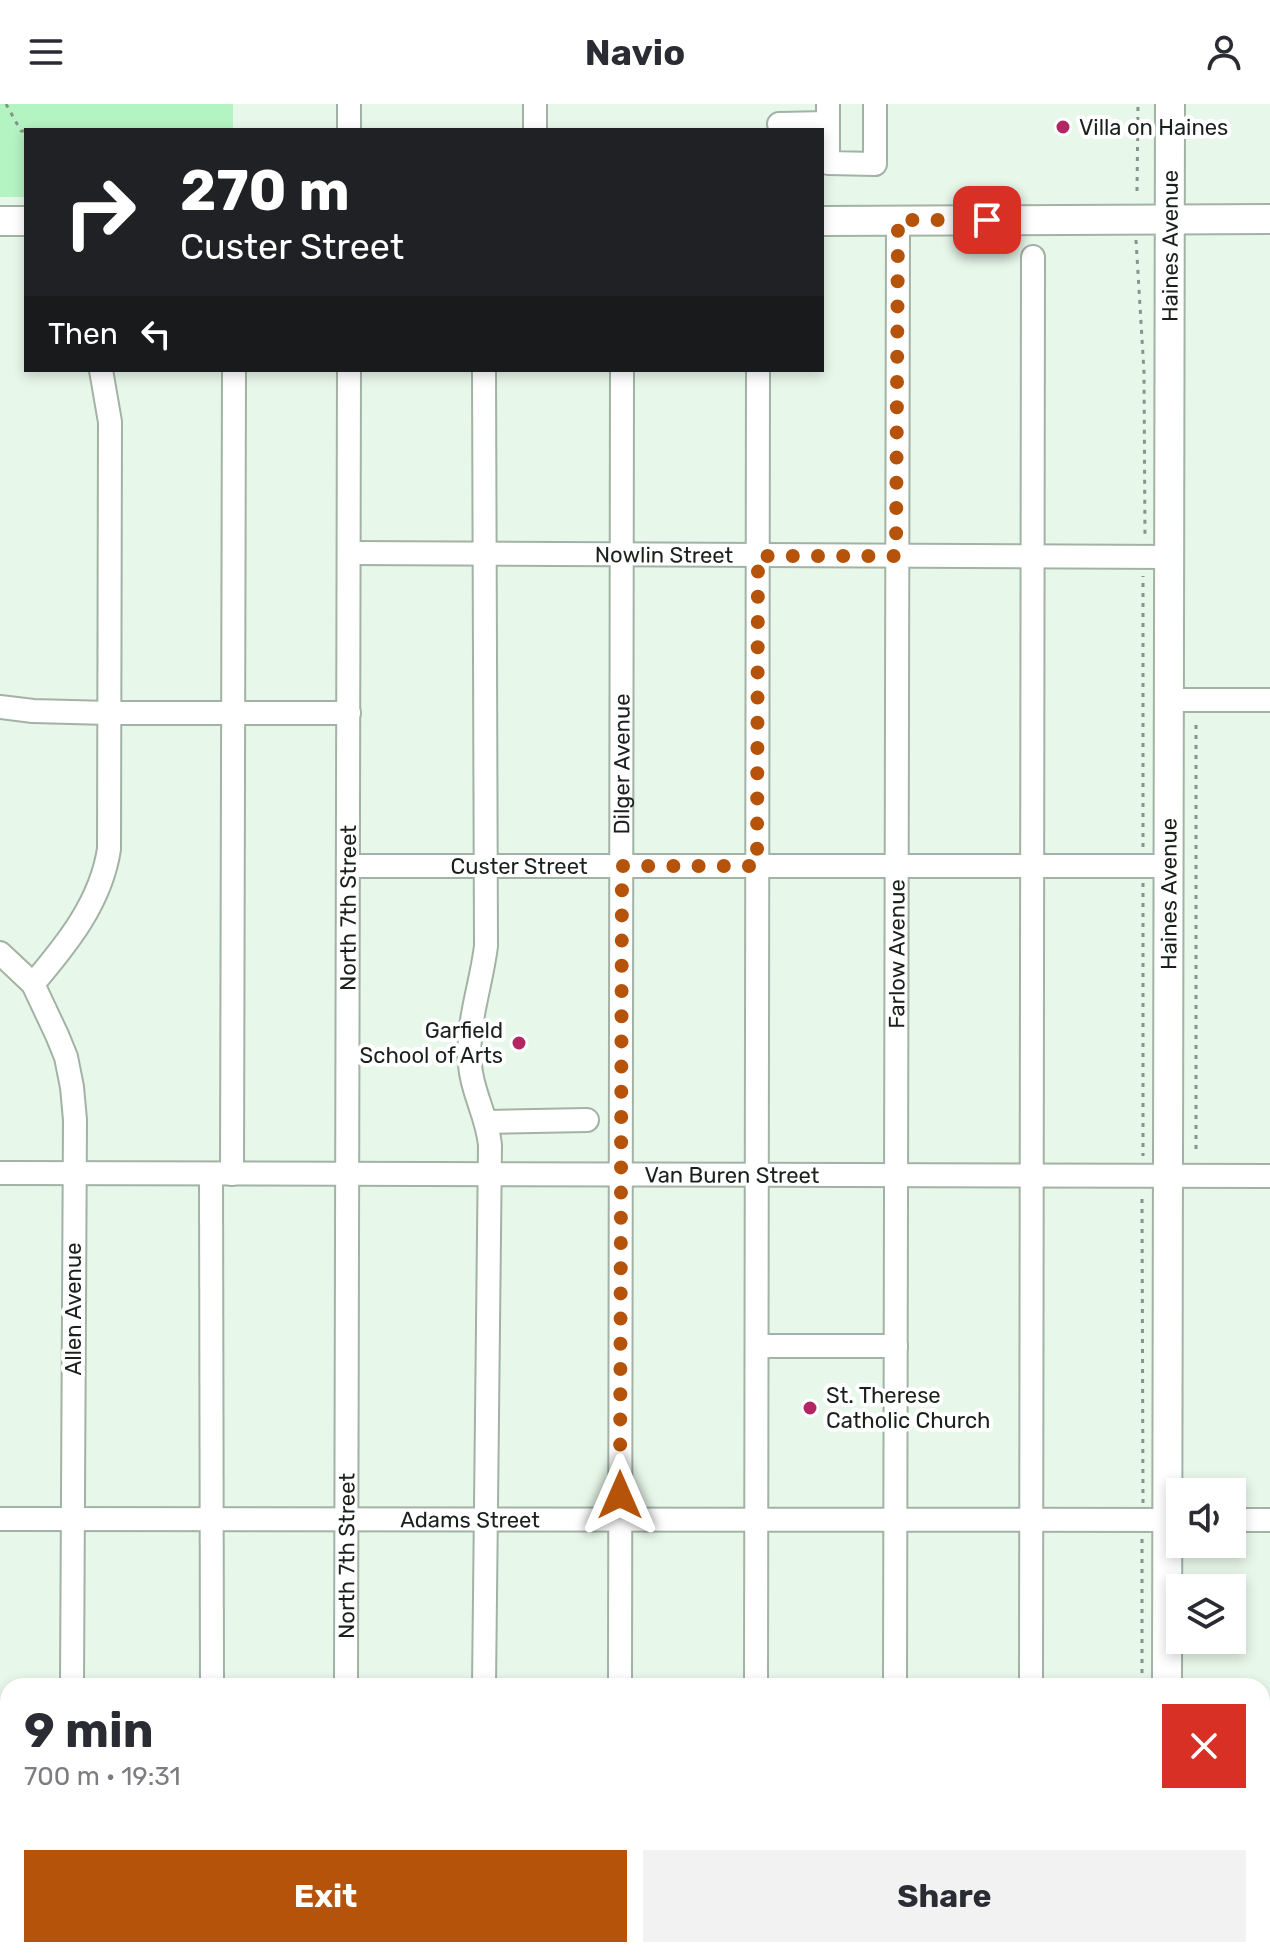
<!DOCTYPE html>
<meta charset="utf-8">
<style>
body{margin:0;font-family:Rubik,sans-serif;background:#f2f2f3;color:#2b2b33;height:100vh;display:flex;flex-direction:column;font-size:30px;white-space:nowrap}
*{box-sizing:border-box;margin:0}
p{font-size:26px;color:#7c7c81}
.icon{flex:none;width:44px;height:44px;fill:none;stroke:currentColor;stroke-width:2;stroke-linecap:round;stroke-linejoin:round}
.map{position:relative;flex:1;overflow:hidden}
.drawer{position:absolute;left:0px;top:1574px;width:1270px;height:280px;display:flex;flex-direction:column;background:#fff;border-radius:24px 24px 0 0;box-shadow:0 4px 12px #0003}
.drawer>*{flex:none}
.banner{position:absolute;left:24px;top:24px;width:800px;height:244px;border-radius:0px;box-shadow:0 4px 12px #0003;background:#202124;color:#fff;overflow:hidden}
.controls{position:absolute;left:1166px;top:1374px;display:grid;gap:16px}
.controls a{display:grid;place-items:center;width:80px;height:80px;border-radius:0px;background:#fff;box-shadow:0 4px 12px #0003;font-size:40px}
.pin{position:absolute;display:grid;place-items:center;width:68px;height:68px;color:#fff;margin:-34px;border-radius:16px;box-shadow:0 4px 12px #0006}
.me{position:absolute;width:88px;margin:-44px;rotate:0deg;stroke-linejoin:round;filter:drop-shadow(0 0 6px #0008)}
.turn{display:flex;align-items:center;gap:28px;height:168px;padding:0 24px;font-size:36px}
.turn .icon{width:104px;height:104px;stroke-width:2.5}
.turn b{display:block;font-size:56px;line-height:68px}
.then{display:flex;align-items:center;height:76px;padding:0 24px;background:#0003;gap:16px;font-size:30px}
.round{display:grid;place-items:center;flex:none;width:84px;height:84px;border-radius:0px;background:#f2f2f3}
.headline{display:flex;align-items:center;justify-content:space-between;height:136px;padding:0 24px}
h1{font-size:48px;font-weight:700;line-height:60px}
.cta{display:flex;gap:16px;margin-top:auto;padding:16px 24px}
.cta a{flex:1;height:92px;border-radius:0px;background:#b45309;color:#fff;font-size:32px;font-weight:700;line-height:92px;text-align:center}
.cta a+a{background:#f2f2f3;color:#2b2b33}
header{display:flex;justify-content:space-between;align-items:center;height:104px;padding:0 24px;background:#fff;font-size:36px;font-weight:700}
.map>svg:first-child{display:block}
.green{fill:#b4f3c2}
.lines{fill:none;stroke-linecap:round;stroke-linejoin:round}
.minor-casing{stroke:#a2b2a5;stroke-width:26}
.major-casing{stroke:#a2b2a5;stroke-width:32}
.path{stroke:#88948a;stroke-width:3;stroke-dasharray:4 6;stroke-linecap:butt}
.minor{stroke:#fff;stroke-width:22}
.major{stroke:#fff;stroke-width:28}
.route{stroke:#b45309;stroke-width:14;stroke-dasharray:0 25.2}
.poi-dot{fill:#b22661;stroke:#fff;stroke-width:3}
.labels{text-anchor:middle;dominant-baseline:central;stroke-width:8;stroke-linejoin:round;paint-order:stroke}
.poi-label{font-size:22px;fill:#1a201b;stroke:#fff;text-anchor:start}
.street-label{font-size:22px;fill:#1a201b;stroke:#fff}
</style>
<header><svg class="icon" aria-label="menu" viewBox="0 0 24 24"><path d="M4 6h16M4 12h16M4 18h16"/></svg>Navio<svg class="icon" aria-label="person" viewBox="0 0 24 24"><circle cx="12" cy="8" r="4"/><path d="M4 21q1-7 8-7t8 7"/></svg></header>
<div class="map">
<svg width="1270" height="1854" viewBox="0 0 1270 1854">
<rect width="100%" height="100%" fill="#e7f7e9"/>
<path class="green" d="M0,0H233V26H26V93H0Z"/>
<g class="lines">
<defs>
<g id="minor">
<path d="M349,0V26"/>
<path d="M535,0V26"/>
<path d="M828,0V59L875,60V0"/>
<path d="M779,20L828,19"/>
<path d="M484,266L486,842C481,883 466,920 470,961C472,989 487,1011 490,1041L484,1582"/>
<path id="s1" d="M350,449L1170,453"/>
<path d="M1169,596H1270"/>
<path d="M0,603L33,607L109,609H349"/>
<path id="s2" d="M349,762H1168"/>
<path d="M0,849L33,880L57,931L66,953L72,983L75,1016L72,1582"/>
<path d="M33,880C67,840 101,798 109,745L110,318L101,266"/>
<path d="M487,1018L587,1016"/>
<path id="s3" d="M0,1069L1270,1072"/>
<path d="M211,1070L212,1582"/>
<path d="M232,1070L234,266"/>
<path d="M757,1242H896"/>
<path id="s4" d="M0,1415L1180,1416"/>
<path d="M1232,1416H1270"/>
<path id="s5" d="M346,1582L349,266"/>
<path id="s6" d="M620,1582L622,266"/>
<path d="M756,1582L758,266"/>
<path id="s7" d="M895,1582L898,116"/>
<path d="M1031,1582L1033,153"/>
<path d="M1262,1764H1270"/>
<path d="M0,1804L8,1806"/>
<path d="M620,1846V1854"/>
<path d="M757,1846V1854"/>
<path d="M895,1846V1854"/>
<path d="M65,1854L66,1846"/>
<path d="M212,1854V1846"/>
<path d="M345,1854V1846"/>
<path d="M483,1854V1846"/>
<path d="M1030,1854V1846"/>
</g>
<g id="major">
<path d="M0,117H26"/>
<path d="M822,117L1270,115"/>
<path id="s8" d="M1167,1582L1170,0"/>
<path d="M1166,1854V1846"/>
</g>
</defs>
<use href="#minor" class="minor-casing"/>
<use href="#major" class="major-casing"/>
<path class="path" d="M6,0L21,27H26
M1137,87L1138,0
M1136,136L1144,268L1145,435
M1143,743V472
M1143,779V1052
M1196,1045V616
M1142,1095L1143,1399
M1142,1435V1582
M1142,1854V1846"/>
<use href="#minor" class="minor"/>
<use href="#major" class="major"/>
</g>
<g class="lines">
<path class="route" d="M620,1391L622,762H757L758,452H896L898,116H987"/>
</g>
<g class="poi-dot">
<circle cx="1063" cy="23" r="8"/>
<circle cx="519" cy="939" r="8"/>
<circle cx="810" cy="1304" r="8"/>
</g>
<g class="labels">
<g class="poi-label">
<text x="1079" y="23">Villa on Haines</text>
<text x="503" y="926" text-anchor="end">Garfield<tspan x="503" dy="25">School of Arts</tspan></text>
<text x="826" y="1291">St. Therese<tspan x="826" dy="25">Catholic Church</tspan></text>
</g>
<g class="street-label">
<text stroke="none"><textPath href="#s8" startOffset="1440">Haines Avenue</textPath></text>
<text stroke="none"><textPath href="#s1" startOffset="314">Nowlin Street</textPath></text>
<text stroke="none"><textPath href="#s6" startOffset="922">Dilger Avenue</textPath></text>
<text stroke="none"><textPath href="#s2" startOffset="170">Custer Street</textPath></text>
<text stroke="none"><textPath href="#s8" startOffset="792">Haines Avenue</textPath></text>
<text stroke="none"><textPath href="#s5" startOffset="778">North 7th Street</textPath></text>
<text stroke="none"><textPath href="#s7" startOffset="732">Farlow Avenue</textPath></text>
<text stroke="none"><textPath href="#s3" startOffset="732">Van Buren Street</textPath></text>
<text transform="translate(73 1205) rotate(-90)">Allen Avenue</text>
<text stroke="none"><textPath href="#s4" startOffset="470">Adams Street</textPath></text>
<text stroke="none"><textPath href="#s5" startOffset="130">North 7th Street</textPath></text>
</g>
</g>
</svg>
<div class="controls">
<a><svg class="icon" aria-label="sound" viewBox="0 0 24 24"><path d="M4 9h4l5-4v14l-5-4H4zM17 9q2 3 0 6"/></svg></a>
<a><svg class="icon" aria-label="layers" viewBox="0 0 24 24"><path d="M12 4l9 5-9 5-9-5zM3 14l9 5 9-5"/></svg></a>
</div>
<div class="pin" style="left:987px;top:116px;background:#d93025"><svg class="icon" aria-label="arrive" viewBox="0 0 24 24"><path d="M6 21V4h12l-3 4 3 4H6"/></svg></div>
<svg class="me" style="left:620px;top:1391px" viewBox="-20 -20 40 40"><path d="M0-17L14 15 0 8-14 15z" fill="#b45309" stroke="#fff" stroke-width="4"/></svg>
<div class="banner">
<div class="turn"><svg class="icon" aria-label="right" viewBox="0 0 24 24"><path d="M7 20v-9h11M14 6l5 5-5 5"/></svg><div><b>270 m</b>Custer Street</div></div>
<div class="then">Then<svg class="icon" aria-label="left" viewBox="0 0 24 24"><path d="M17 20v-9H6M10 6l-5 5 5 5"/></svg></div>
</div>
<section class="drawer">
<div class="headline"><div><h1>9 min</h1><p>700 m · 19:31</p></div><a class="round" style="background:#d93025;color:#fff"><svg class="icon" aria-label="close" viewBox="0 0 24 24"><path d="M6 6l12 12M18 6L6 18"/></svg></a></div>
<div class="cta"><a>Exit</a><a>Share</a></div>
</section>
</div>
